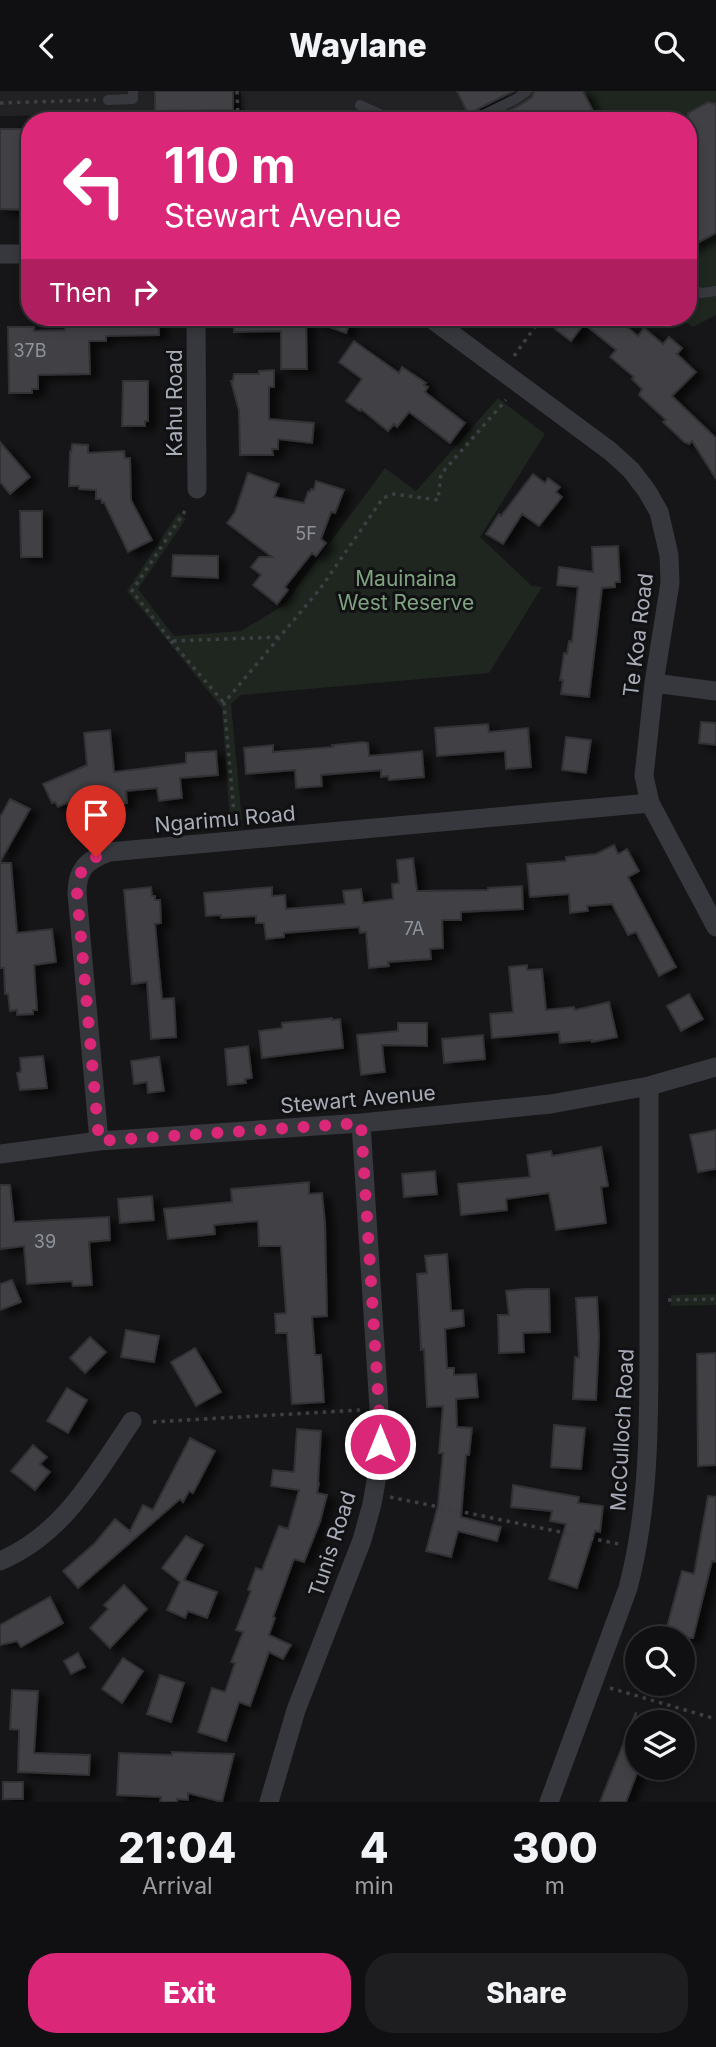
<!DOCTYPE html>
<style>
body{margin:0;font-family:Inter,sans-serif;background:#1e1e20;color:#f1f3f6;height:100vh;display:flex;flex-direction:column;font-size:26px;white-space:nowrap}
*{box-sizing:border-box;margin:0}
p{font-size:23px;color:#9c9d9f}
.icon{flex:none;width:38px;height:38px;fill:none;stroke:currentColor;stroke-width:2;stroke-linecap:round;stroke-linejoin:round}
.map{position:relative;height:1711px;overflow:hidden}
.details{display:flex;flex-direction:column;background:#101012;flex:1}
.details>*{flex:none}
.top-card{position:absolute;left:21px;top:21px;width:676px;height:214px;border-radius:28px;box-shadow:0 4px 10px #0003,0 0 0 2px #303032;background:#db2777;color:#fff;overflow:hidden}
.tools{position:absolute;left:625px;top:1535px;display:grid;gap:14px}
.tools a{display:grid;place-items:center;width:70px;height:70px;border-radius:50%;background:#101012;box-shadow:0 4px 10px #0003,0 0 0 2px #303032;font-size:35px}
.pin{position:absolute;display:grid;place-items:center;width:60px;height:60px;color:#fff;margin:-72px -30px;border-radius:50% 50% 50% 0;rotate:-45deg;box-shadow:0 0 7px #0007}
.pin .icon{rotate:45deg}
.me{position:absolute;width:77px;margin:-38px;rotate:0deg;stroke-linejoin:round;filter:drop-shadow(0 0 5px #0008)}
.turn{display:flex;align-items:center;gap:24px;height:147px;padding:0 28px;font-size:32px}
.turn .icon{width:91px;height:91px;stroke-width:2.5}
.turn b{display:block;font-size:49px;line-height:60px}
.then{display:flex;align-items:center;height:66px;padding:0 28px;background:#0003;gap:14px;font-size:26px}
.eta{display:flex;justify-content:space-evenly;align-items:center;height:119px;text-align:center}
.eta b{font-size:42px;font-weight:800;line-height:49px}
.cta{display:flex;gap:14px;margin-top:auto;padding:14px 28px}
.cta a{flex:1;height:80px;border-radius:28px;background:#db2777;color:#fff;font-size:28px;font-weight:800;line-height:80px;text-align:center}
.cta a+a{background:#1e1e20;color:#f1f3f6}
header{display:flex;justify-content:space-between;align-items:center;height:91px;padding:0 28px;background:#101012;font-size:32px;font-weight:800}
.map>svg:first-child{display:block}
.built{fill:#222225}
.green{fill:#1e261f}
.building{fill:#404145;stroke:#303034;stroke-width:2;filter:url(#shadow)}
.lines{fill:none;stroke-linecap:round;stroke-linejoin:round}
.path{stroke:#3d3f44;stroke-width:3.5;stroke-dasharray:3.5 5;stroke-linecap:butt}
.service{stroke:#37383d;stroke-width:10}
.minor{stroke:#37383d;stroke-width:19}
.route{stroke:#db2777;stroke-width:12;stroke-dasharray:0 21.6}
.labels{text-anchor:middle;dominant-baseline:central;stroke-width:6;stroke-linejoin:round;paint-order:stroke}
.number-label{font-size:18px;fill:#8e929b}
.street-label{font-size:21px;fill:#a8adb8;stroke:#111113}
.park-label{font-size:21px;fill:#7fa381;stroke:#111113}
</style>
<header><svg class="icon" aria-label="back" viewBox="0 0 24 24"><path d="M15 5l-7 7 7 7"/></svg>Waylane<svg class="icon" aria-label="search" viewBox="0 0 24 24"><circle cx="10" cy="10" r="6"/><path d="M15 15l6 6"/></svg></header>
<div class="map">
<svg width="716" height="1711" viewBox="0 0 716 1711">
<defs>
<filter id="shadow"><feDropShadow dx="8" dy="4.5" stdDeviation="3.5" flood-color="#0009"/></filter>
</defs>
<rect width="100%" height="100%" fill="#161618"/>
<path class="built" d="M0,0H233V30H165L164,23L0,25Z
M241,0H524L460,30H372L351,21L241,22Z"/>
<path class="green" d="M524,0H716V224L693,236L678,226H688V30H460Z
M498,307L545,343L480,446L532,495L542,496L489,582L241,604L231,613L242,729L230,730L222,617L127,500L178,422L186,428L138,498L174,545L241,540L284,514L385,377L416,400Z
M716,1203V1214L671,1215V1204Z"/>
<path class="building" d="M155,0H233V19L155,20Z
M457,0H514L468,23Z
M534,0H583L598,30H488L520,14L532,6Z
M708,11L716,13V142L688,157V22Z
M0,38H30V119L0,118Z
M65,226H159V244L106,245V250H89L90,283L38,284V298H32V302H9L8,236H34V240L65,239Z
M234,226H352L346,242L306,228L307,278H281V240L234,241Z
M565,226H615L638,245L644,237L663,253L669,246L682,257L677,263L696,281L672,305L716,347V388L692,350L689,353L684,351L663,331L666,329L639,304L642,298L632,288L634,286L610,266L616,259L584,233L571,250L555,238Z
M354,250L399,282L402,276L426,292L424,294L428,296L425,301L465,332L450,352L409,321L397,336L394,333L388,340L361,318L360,320L346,310L362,288L339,271Z
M274,279V296H269V328L314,332L312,352L278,348V358H272L273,364H240L239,320L231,290H233L234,283H259V280Z
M123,290H148V330H145V335H122Z
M0,351L30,386L10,403L0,391Z
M72,353L88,354V362L124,360L125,367H130L131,409L152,449L128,461L104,411L102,412L101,408H96V399L79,398V395H69L70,361H71Z
M248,382L279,393L274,406L304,412L308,401H310L311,398L314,399L316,390L344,399L335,422L331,421L321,448L326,452L316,465L312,462L285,496L288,499L277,513L253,494L261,484L251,476L259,466H272L227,432L235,421Z
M533,383L545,392L548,387L560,396L556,401L562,406L539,435L522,423L503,453L486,443L499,423L501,425Z
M20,420H42V466H21Z
M618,455L620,491H615V496L602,497L589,606L561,603L563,589H560L564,562L567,563L569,550L572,551L578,496L557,494L559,476L593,481L592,456Z
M173,464L218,465V487L172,485Z
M701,631L716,632V654L699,652Z
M488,633L489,641L528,637L531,676L506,678L505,660L437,665L435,637Z
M110,639L114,681L186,672V662L216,660L218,684L180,687L182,707L159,710L157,697L126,700L127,712L102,715L100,697L58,716L55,711L52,712L43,693L87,674L84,642Z
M566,646L591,649L586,682L562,679Z
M363,651L368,652L369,665L422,660L424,686L389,689L388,685L381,686V679L321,684L322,695L296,697L295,679L246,683L244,657L273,654V661L333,656L332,654Z
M10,708L30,718L0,771V726Z
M614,754L618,763L627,758L639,780L628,786L676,876L659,885L636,841L628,844L612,813L587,815L588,820L570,822L569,803L530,806L527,773L566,770V766L596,763Z
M413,767L417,800L488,799V797L522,795L523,818L461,821V829H442L443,857L430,858L431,868L388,871L389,875L369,877L366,841L360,842L359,836L284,842V846L266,848L264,832H256V825L221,827V824L206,825L204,802L272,796V805L285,804L286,818L345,813L343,800L361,798L363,812L393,808L392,793L399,792L397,769Z
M0,772H11L17,842L52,838L56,871L34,874L37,919H33V923L17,924V919L10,920L8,903H5L4,877H0Z
M151,796L152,805H155V809H160L161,832L155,833L162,908L174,907L176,946L151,948L147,891L132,893L124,799Z
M527,874V879L542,878L546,919L574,916L575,919L609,911L617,946L592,951V949L560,952L559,941L492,947L490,923L513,921L509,876Z
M689,903L703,928L681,940L667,915Z
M332,927V929L340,928L343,957L262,967L259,940L282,937V932Z
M398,932H427V955L382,954L385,981L361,984L357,944L398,940Z
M483,944L485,968L444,972L442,948Z
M248,955L252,987L245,988L246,992L228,994L225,958Z
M43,965L47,997L20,999L17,982L21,981L20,967Z
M159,966L164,1000L148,1002L147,991L134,993L131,970Z
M716,1039V1078L698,1081L690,1044Z
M601,1056L608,1095L601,1096L606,1132L556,1139L549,1102L506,1108L507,1119L461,1124L458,1093L530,1086L527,1064L551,1060L552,1065Z
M435,1080L437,1103L404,1106L402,1083Z
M309,1091V1103L322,1102L325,1132L327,1225L312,1226L315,1264H321L324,1311L292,1313L287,1242H276L275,1223L286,1222L281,1155H259L258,1130L214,1134L215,1143L168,1148L164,1118L232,1111L231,1098Z
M0,1094H10L14,1131L109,1126L110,1149L89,1151L92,1194L73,1195L72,1190L27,1193L24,1155L0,1158Z
M152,1105L154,1129L120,1132L118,1108Z
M447,1163L451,1220L463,1219L464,1235L445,1238L447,1277H454V1284L476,1283L478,1306L456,1308L457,1336L472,1337L469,1364H466L461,1426L501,1436L497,1450L458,1440L451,1466L426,1460L438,1414L443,1362H439L443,1315L427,1316L424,1258L421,1259L417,1183L427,1182L425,1165Z
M12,1189L21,1211L0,1219V1193Z
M524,1198H549L550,1241L523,1242L524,1261L499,1262L498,1224H509L506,1200Z
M597,1206L599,1247L596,1309L573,1308L575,1266L579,1267L576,1207Z
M126,1239L159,1245L154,1271L121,1266Z
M90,1246L106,1261L85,1282L70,1267Z
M195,1257L221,1301L196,1315L171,1271Z
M716,1262V1374L698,1375L697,1263Z
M67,1297L87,1309L68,1342L47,1330Z
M554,1334L585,1337L581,1378L551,1376Z
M297,1338L321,1340L318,1392H319L317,1402L327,1404L320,1431L304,1471L294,1468L273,1526L275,1527L269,1544L291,1554L283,1568L269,1561L250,1615L239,1611L226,1650L198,1641L212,1597L225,1601L235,1572L231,1571L243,1541L236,1539L251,1500L248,1499L256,1477L262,1479L279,1435L288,1438L299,1399L271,1395L273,1379L294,1381Z
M190,1347L215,1360L193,1402L189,1400L183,1411L180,1408L78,1497L63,1480L95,1452L115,1428L130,1440L143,1414L153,1419Z
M33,1354L47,1366L40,1373L50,1381L35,1399L11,1380Z
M513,1394L579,1406L578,1412L603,1415L600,1441L595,1440L577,1497L549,1488L566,1433L550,1430L552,1420L511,1416Z
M708,1405L716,1406V1471L712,1470L693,1547H664L682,1480L694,1483Z
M186,1445L203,1454L184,1489L217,1501L207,1527L188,1520L185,1527L167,1519L180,1491L162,1477Z
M124,1494L147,1518L110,1557L90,1537L108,1518L104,1514Z
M50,1506L63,1532L21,1556L17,1550L0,1554V1534Z
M78,1562L85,1576L71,1583L64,1570Z
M123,1567L143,1580L122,1612L102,1598Z
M160,1584L184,1592L171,1631L147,1623Z
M12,1599L38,1600L34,1662L90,1664L89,1684L18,1681L19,1639L10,1638Z
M636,1621L637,1682L626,1711H600Z
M172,1661L234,1663L222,1711L188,1702V1709L177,1708V1711H160L161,1706L117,1704L119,1662L172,1664Z
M3,1691H23V1708H3Z"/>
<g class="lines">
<path class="path" d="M237,0L238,30
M0,12L96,9
M514,265L542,226
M185,420L132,500L171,550L279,546
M171,550L224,612
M235,733L224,612L320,498L383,407L393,403L438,409L441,383L506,309
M668,1209L716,1208
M153,1331L360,1319
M390,1406L619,1453
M610,1597L716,1628"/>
<path class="service" d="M108,9L133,8V0
M360,14L395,30
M471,30L516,8L527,0
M688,199L702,202L716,200"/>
<path class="minor" d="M0,163H30
M196,226L197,398
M429,226L610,360L631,379L647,400L659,421L669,464L670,492L654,592L644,685L650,712L716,836
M654,592L716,600
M99,1050L77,802C77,778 87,769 109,761L650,712
M0,1063L99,1050L361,1032L551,1013L649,995L716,976
M0,1470C64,1443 95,1384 132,1330
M269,1711L296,1619L362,1449L372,1413L378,1379L379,1318L361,1032
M549,1711L628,1497C650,1413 649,1327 649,1241C649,1159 649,1077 649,995"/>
</g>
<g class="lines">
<path class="route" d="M96,766C81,778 77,784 77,802L99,1050L361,1032L379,1318L380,1353"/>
</g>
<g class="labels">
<g class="number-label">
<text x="30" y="259">37B</text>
<text x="306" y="442">5F</text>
<text x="414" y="837">7A</text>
<text x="45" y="1150">39</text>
</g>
<g class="street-label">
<text transform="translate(174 312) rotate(-90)">Kahu Road</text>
<text transform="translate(638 544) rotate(-83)">Te Koa Road</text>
<text transform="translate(225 728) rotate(-5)">Ngarimu Road</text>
<text transform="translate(358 1008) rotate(-5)">Stewart Avenue</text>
<text transform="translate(622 1339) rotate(-87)">McCulloch Road</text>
<text transform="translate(332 1453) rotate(-72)">Tunis Road</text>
</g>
<g class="park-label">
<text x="406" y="487">Mauinaina<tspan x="406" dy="24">West Reserve</tspan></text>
</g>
</g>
</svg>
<div class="tools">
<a><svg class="icon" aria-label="search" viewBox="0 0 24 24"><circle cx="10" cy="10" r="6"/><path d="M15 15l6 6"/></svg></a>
<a><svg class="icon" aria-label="layers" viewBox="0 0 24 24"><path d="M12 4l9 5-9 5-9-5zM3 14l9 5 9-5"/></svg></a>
</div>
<div class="pin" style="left:96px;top:766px;background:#d93025"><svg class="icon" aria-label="arrive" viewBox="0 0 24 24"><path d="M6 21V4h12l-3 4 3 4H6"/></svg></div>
<svg class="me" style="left:380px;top:1353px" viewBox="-20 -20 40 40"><circle r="17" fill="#db2777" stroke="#fff" stroke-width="3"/><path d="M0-11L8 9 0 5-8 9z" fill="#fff"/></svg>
<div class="top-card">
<div class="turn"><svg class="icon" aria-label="left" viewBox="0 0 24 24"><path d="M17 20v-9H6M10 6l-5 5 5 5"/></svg><div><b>110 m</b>Stewart Avenue</div></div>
<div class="then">Then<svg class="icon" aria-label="right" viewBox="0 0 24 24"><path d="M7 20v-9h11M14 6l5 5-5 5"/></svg></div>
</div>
</div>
<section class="details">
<div class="eta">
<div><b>21:04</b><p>Arrival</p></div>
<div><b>4</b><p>min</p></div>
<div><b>300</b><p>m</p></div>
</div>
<div class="cta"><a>Exit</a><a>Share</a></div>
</section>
